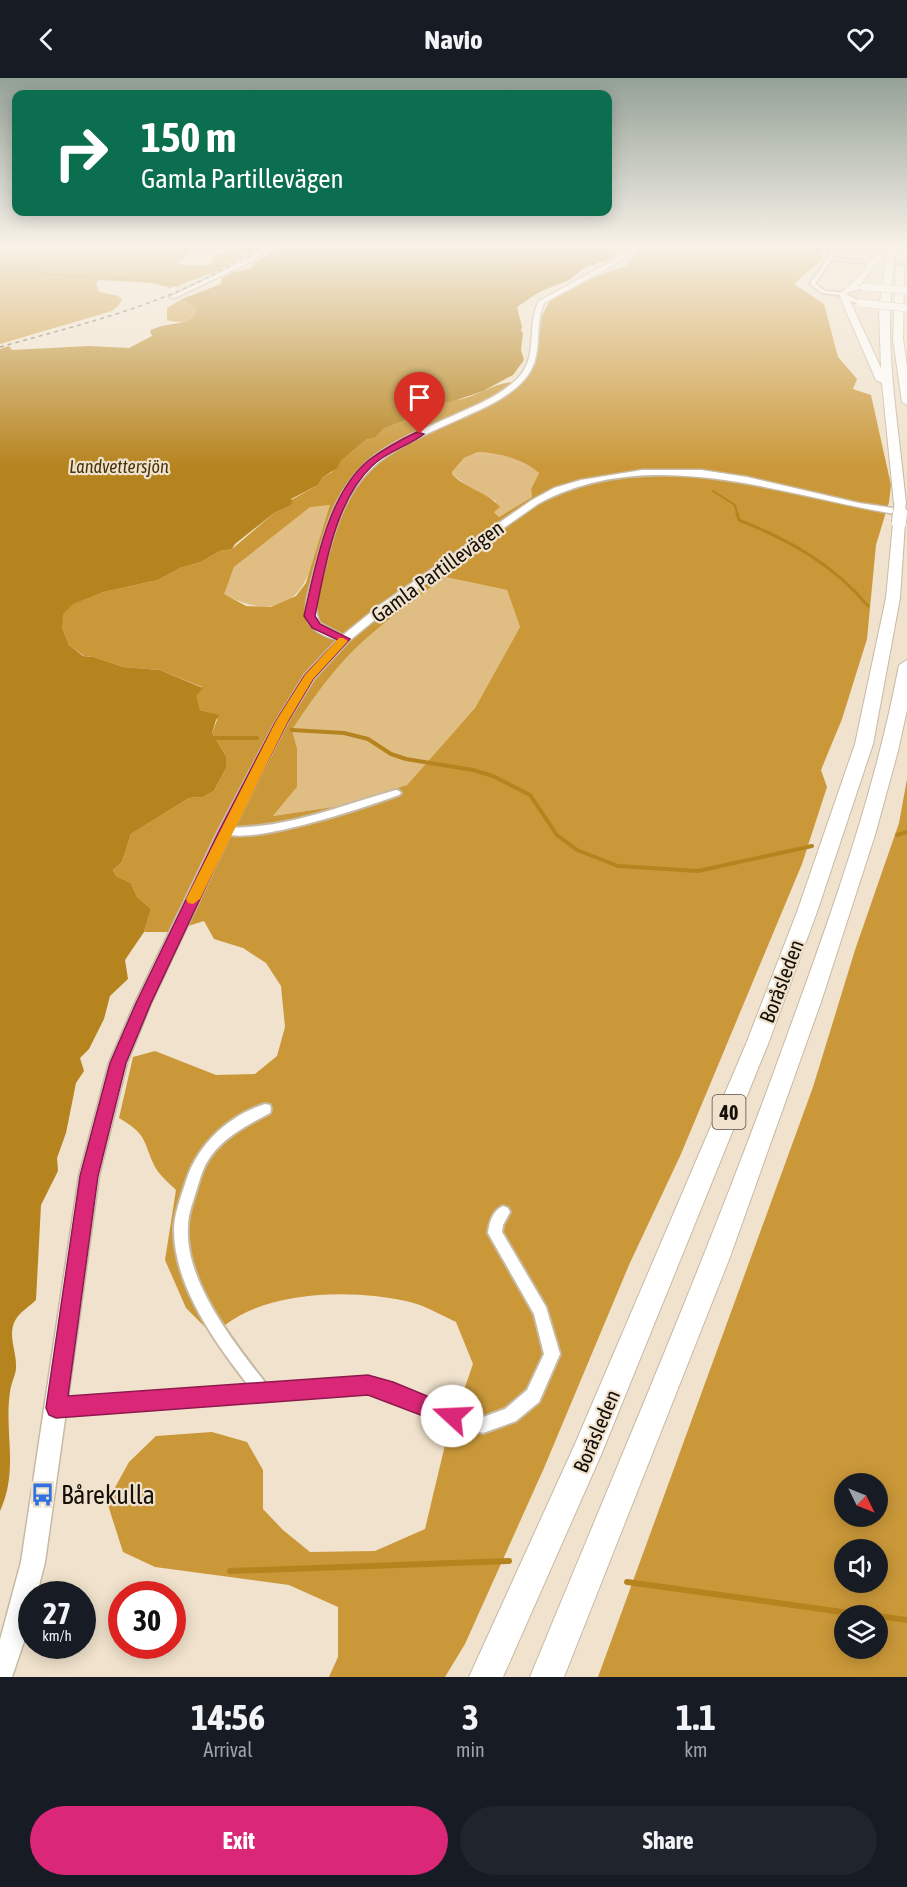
<!DOCTYPE html>
<meta charset="utf-8">
<style>
body{margin:0;font-family:"Asap Condensed",sans-serif;background:#20242c;color:#f1f3f6;height:100vh;display:flex;flex-direction:column;font-size:22px;white-space:nowrap}
*{box-sizing:border-box;margin:0}
p{font-size:20px;color:#9ea1a6}
.icon{flex:none;width:33px;height:33px;fill:none;stroke:currentColor;stroke-width:2;stroke-linecap:round;stroke-linejoin:round}
.map{position:relative;height:1599px;overflow:hidden}
.details{display:flex;flex-direction:column;background:#171b24;flex:1}
.details>*{flex:none}
.hud{position:absolute;left:12px;top:12px;width:600px;height:126px;border-radius:12px;box-shadow:0 3px 15px #0003;background:#0b6e4f;color:#fff;overflow:hidden}
.needle{width:39px;rotate:133deg}
.fabs{position:absolute;left:834px;top:1395px;display:grid;gap:12px}
.fabs a{display:grid;place-items:center;width:54px;height:54px;border-radius:50%;background:#171b24;box-shadow:0 3px 15px #0003;font-size:30px}
.speed{position:absolute;left:18px;top:1503px;display:flex;gap:12px;font-size:30px;font-weight:700;text-align:center}
.speed>*{display:grid;place-content:center;width:78px;height:78px;border-radius:50%;background:#171b24;box-shadow:0 3px 15px #0003;line-height:1}
.speed small{font-size:15px;font-weight:400}
.speed .limit{border:9px solid #d22;background:#fff;color:#111}
.pin{position:absolute;display:grid;place-items:center;width:51px;height:51px;color:#fff;margin:-62px -26px;border-radius:50% 50% 50% 0;rotate:-45deg;box-shadow:0 0 6px #0007}
.pin .icon{rotate:45deg}
.me{position:absolute;width:66px;margin:-33px;rotate:290deg;stroke-linejoin:round;filter:drop-shadow(0 0 4px #0008)}
.turn{display:flex;align-items:center;gap:21px;height:126px;padding:0 30px;font-size:27px}
.turn .icon{width:78px;height:78px;stroke-width:2.5}
.turn b{display:block;font-size:42px;line-height:51px}
.eta{display:flex;justify-content:space-evenly;align-items:center;height:102px;text-align:center}
.eta b{font-size:36px;font-weight:700;line-height:42px}
.primary-button{display:flex;gap:12px;margin-top:auto;padding:12px 30px}
.primary-button a{flex:1;height:69px;border-radius:36px;background:#db2777;color:#fff;font-size:24px;font-weight:700;line-height:69px;text-align:center}
.primary-button a+a{background:#20242c;color:#f1f3f6}
header{display:flex;justify-content:space-between;align-items:center;height:78px;padding:0 30px;background:#171b24;font-size:27px;font-weight:700}
.map>svg:first-child{display:block}
.green{fill:#e0bd83}
.forest{fill:#ca9839;fill-rule:evenodd}
.water{fill:#b6841e}
.lines{fill:none;stroke-linecap:round;stroke-linejoin:round}
.stream-far4{stroke:#b6841e;stroke-width:1.5}
.stream-far3{stroke:#b6841e;stroke-width:2}
.stream-far2{stroke:#b6841e;stroke-width:3}
.stream-far1{stroke:#b6841e;stroke-width:4}
.stream{stroke:#b6841e;stroke-width:6}
.street-tunnel{stroke:#cfc2af;stroke-width:4.5;stroke-dasharray:4.5 2;stroke-linecap:butt}
.street-casing{stroke:#c7baa5;stroke-width:4}
.secondary-casing{stroke:#c7baa5;stroke-width:3}
.highway-casing{stroke:#c7baa5;stroke-width:2}
.street{fill:#fff;fill-rule:evenodd}
.secondary{fill:#fff;fill-rule:evenodd}
.highway{fill:#fff;fill-rule:evenodd}
.rail{stroke:#6f6659;stroke-width:1.5;stroke-dasharray:4 4;stroke-linecap:butt}
.secondary-bridge-casing{stroke:#c7baa5;stroke-width:8;stroke-linecap:butt}
.highway-bridge-far1-casing{stroke:#c7baa5;stroke-width:13;stroke-linecap:butt}
.highway-bridge-casing{stroke:#c7baa5;stroke-width:16;stroke-linecap:butt}
.secondary-bridge{stroke:#fff;stroke-width:7}
.highway-bridge-far1{stroke:#fff;stroke-width:11}
.highway-bridge{stroke:#fff;stroke-width:14}
.route{fill:#db2777;stroke:#8e194d;stroke-width:1.5}
.slow{fill:#f59e0b}
.labels{text-anchor:middle;dominant-baseline:central;stroke-width:4.5;stroke-linejoin:round;paint-order:stroke}
.far-water-label{font-size:18px;font-style:italic;fill:#47330a;stroke:#f0e2cc}
.shield{fill:#f0e2cc;stroke:#564e43;stroke-width:1.5}
.shield-label{font-size:20px;font-weight:bold;fill:#140f08}
.street-label{font-size:21px;fill:#140f08;stroke:#f0e2cc}
.near-poi-label{font-size:26px;fill:#140f08;stroke:#f0e2cc;text-anchor:start}
</style>
<header><svg class="icon" aria-label="back" viewBox="0 0 24 24"><path d="M15 5l-7 7 7 7"/></svg>Navio<svg class="icon" aria-label="heart" viewBox="0 0 24 24"><path d="M12 20l-8-8c-3-5 5-10 8-4 3-6 11-1 8 4z"/></svg></header>
<div class="map">
<svg width="907" height="1599" viewBox="0 0 907 1599">
<rect width="100%" height="100%" fill="#f0e2cc"/>
<path class="green" d="M478,374C498,375 524,381 539,395L531,411L532,419L499,439L494,434L496,423L474,413L452,396V394L464,380Z
M331,427C312,487 306,558 223,516L234,489L310,428Z
M445,499L507,512L520,549L475,630L407,707L346,727L273,738L297,709V670L292,652C311,623 332,593 358,568C385,543 415,521 445,499Z"/>
<path class="forest" d="M0,166H217L194,171L177,186L196,188L212,186L213,178L236,172L231,170L245,166L266,167L255,177H244L216,194L170,210L152,205L100,202L96,205L99,214L116,217L122,221L119,227L112,233L0,266Z
M645,166H828L820,173L822,181L794,206L824,226L838,279L857,301L853,311L871,317L891,407L889,424L876,467L867,561L842,641L821,692L827,709L802,786L681,1076L629,1187L544,1390L465,1566L445,1599H329L338,1579V1529L289,1507L155,1489L123,1474L107,1424L129,1384L156,1358L212,1354L247,1364L263,1392V1431L283,1452L310,1474L375,1473L425,1451L445,1367L473,1286L456,1244C441,1237 426,1228 410,1224C360,1212 285,1212 239,1238C230,1243 221,1250 212,1256L186,1230L165,1182L176,1112C169,1105 158,1096 154,1087C142,1060 147,1057 119,1040L133,979L155,973L216,997L255,996L277,978L285,949L281,908L266,885L243,870L214,861L204,843L169,854H144L151,831L137,819L131,805L116,798L113,792L122,784L131,756L189,720L203,719L214,713L226,690V678L212,655L219,637L200,632L195,618L202,609L160,592L123,589L94,579L84,578L69,567L62,549V536L72,526L104,514L158,502L180,490L201,484L220,473L232,471L274,435L288,429L291,422L318,407L322,400L332,394L341,383L367,361L383,351L406,342L424,324C433,322 443,325 453,323C480,319 494,302 522,304L535,287L542,238L550,222L597,198L626,188ZM478,374C498,375 524,381 539,395L531,411L532,419L499,439L494,434L500,429C489,415 466,411 452,396V394L464,380ZM330,427L306,505L296,518L271,529L246,528L224,516L234,489L310,429ZM445,499L507,512L520,549L475,630L407,707L346,727L273,738L297,709V670L292,652C311,623 332,593 358,568C385,543 415,521 445,499Z
M182,221L196,229C195,245 179,246 167,242V230Z
M907,701V1599H598L813,1009L855,872L899,745ZM844,1406H878V1438H844ZM844,1472H878V1504H844ZM844,1538H878V1570H844Z"/>
<path class="water" d="M281,166H615L618,174L612,180L584,190L569,202L539,214L517,229L522,249L521,253L523,255L521,272L524,282L513,297L483,313L451,324H424L406,342L383,351L375,359L367,361L341,383L337,390L322,400L318,407L291,421L293,424L288,429L274,435L235,466L232,471L220,473L201,484L180,490L158,502L104,514L73,526L63,536L62,549L69,567L83,578L94,579L123,589L160,592L203,610L196,618L200,632L220,637L216,642L212,655L226,678V690L214,713L203,719L189,720L131,756L122,784L113,792L116,798L131,805L137,819L151,831L144,854L125,882L128,901L110,918L104,941L89,971L80,980L84,993L76,1005L66,1055L57,1080L58,1093L41,1127L36,1222C30,1228 20,1234 16,1241C7,1255 16,1272 16,1287C17,1295 11,1305 10,1314C4,1355 19,1392 0,1433V271L9,268L12,272L89,268L129,270L152,258L150,253C163,243 195,250 196,230L182,221L221,206L222,200L233,194L252,190L253,186C264,179 271,173 282,169Z"/>
<g class="lines">
<path class="stream-far4" d="M0,187L46,196L153,203L179,208"/>
<path class="stream-far3" d="M713,413L735,427L737,436"/>
<path class="stream-far2" d="M737,435L739,442C789,462 833,486 868,528"/>
<path class="stream-far1" d="M292,652L344,655L368,661L391,676L406,681L473,692L493,698L530,717L557,757L577,772L618,788L698,793L812,768
M215,660H257
M897,757L907,754"/>
<path class="stream" d="M230,1493L509,1483
M627,1504L871,1538
M878,1538L907,1542"/>
<path class="street-tunnel" d="M883,185L907,188"/>
<defs>
<path id="street" d="M267,166H272L252,183L174,220L170,219L248,181Z
M832,166H836L832,180L873,184L871,185L831,182L815,206L825,213L844,215L842,217L822,215L810,206L828,181Z
M396,712L399,713L401,715L399,717C371,727 242,772 220,753L225,750C290,750 336,729 396,712Z
M265,1026L270,1027L271,1031L270,1035C245,1048 216,1063 204,1090C200,1099 198,1108 195,1117C192,1127 188,1137 188,1148C184,1203 235,1266 267,1307L368,1299L393,1306L438,1326L483,1339L505,1331L527,1312L544,1276L534,1236L488,1155C489,1145 493,1132 503,1128L508,1130L510,1134L503,1147L502,1154L546,1229L560,1276L539,1324L516,1343L483,1355L437,1342L392,1321L368,1315L56,1338L50,1336L48,1330L50,1324L56,1322L249,1308C216,1266 174,1208 174,1152C174,1136 181,1119 186,1103C198,1066 228,1038 265,1026Z"/>
<path id="secondary" d="M634,166H640L623,182L544,225C533,251 545,279 524,302C508,320 484,330 462,340C376,378 349,391 325,488C321,505 311,528 320,545L343,557L380,527L532,422L554,410L581,402L642,392H701L747,399L859,425L907,432V438C788,420 654,363 538,426L388,531L349,563L314,601L288,643L232,753L151,925L127,985L99,1098L45,1484L37,1516H32V1540L13,1596L12,1599H0V1562L21,1484L79,1098L109,985L135,925L218,753L276,643L305,596L337,562C307,553 301,542 309,512C322,462 332,408 377,376C399,360 426,350 450,339C474,328 499,319 518,300C539,278 526,248 539,223L619,179Z
M864,207L866,210L851,213L846,216L862,224V226L845,222L839,216L847,210Z"/>
<path id="highway" d="M884,166H897C880,255 898,337 906,426L900,430L894,426L882,305L876,302L840,219L844,216L848,219L881,290L879,230L888,171L862,205L852,213L845,211L856,201Z
M900,187L904,189L903,261L907,289V327L902,324L893,261L896,189Z
M899,441L905,445L900,520L873,666L817,834L768,966L601,1377L503,1599H469L575,1366L746,966L797,834L855,666L886,520L893,445Z
M907,582V632L898,673L875,757L821,924L730,1179L564,1599H530C618,1385 710,1173 788,955C832,834 875,714 899,587Z"/>
</defs>
<use href="#street" class="street-casing"/>
<use href="#secondary" class="secondary-casing"/>
<use href="#highway" class="highway-casing"/>
<use href="#street" class="street"/>
<use href="#secondary" class="secondary"/>
<use href="#highway" class="highway"/>
<path class="rail" d="M0,269C85,245 172,226 246,177"/>
<defs>
<path id="secondary-bridge" d="M864,209L907,212
M860,225L907,230"/>
<path id="highway-bridge-far1" d="M899,436L900,426"/>
<path id="highway-bridge" d="M899,445L900,435"/>
</defs>
<use href="#secondary-bridge" class="secondary-bridge-casing"/>
<use href="#highway-bridge-far1" class="highway-bridge-far1-casing"/>
<use href="#highway-bridge" class="highway-bridge-casing"/>
<use href="#secondary-bridge" class="secondary-bridge"/>
<use href="#highway-bridge-far1" class="highway-bridge-far1"/>
<use href="#highway-bridge" class="highway-bridge"/>
</g>
<linearGradient id="sky" x2="0" y2="1"><stop stop-color="#94a197"/><stop offset="0.43" stop-color="#f8f2e8"/><stop offset="1" stop-color="#f8f2e8" stop-opacity="0"/></linearGradient>
<rect width="907" height="390" fill="url(#sky)"/>
<path class="route" d="M417,354L424,356C409,368 387,373 372,388C335,423 325,489 315,538L320,546L350,561L313,601L288,643L232,753L151,925L126,985L98,1098L68,1318L368,1297L393,1304L459,1331L462,1338L459,1346L452,1349L368,1317L56,1340L49,1337L46,1330L80,1098L110,985L136,925L219,753L276,643L305,597L338,562L312,550L304,538C315,489 328,415 369,382C384,371 400,362 417,354Z"/>
<path class="slow" d="M339,560H343L348,563L313,601L288,643L200,821L193,826L188,825L186,821L276,643L305,597Z"/>
<defs>
<symbol id="bus-bare" viewBox="-9 -9 18 18"><path d="M-5-6H5V4H4V6H2V4H-2V6H-4V4H-5ZM-3.5-4V0h7V-4ZM-3.5 1.2v1.5H-2V1.2ZM2 1.2v1.5H3.5V1.2Z" fill="#3072e0" stroke="#f0e2cc" stroke-width="2.5" paint-order="stroke"/></symbol>
</defs>
<g fill-rule="evenodd">
<use href="#bus-bare" x="26" y="1400" width="33" height="33"/>
</g>
<g class="labels">
<g class="far-water-label">
<text x="119" y="388">Landvettersjön</text>
</g>
<rect class="shield" x="712.5" y="1017" width="33" height="34" rx="4.5"/>
<g class="shield-label">
<text x="729" y="1034">40</text>
</g>
<g class="street-label">
<text transform="translate(437 493) rotate(-36)">Gamla Partillevägen</text>
<text transform="translate(781 903) rotate(-69)">Boråsleden</text>
<text transform="translate(596 1353) rotate(-67)">Boråsleden</text>
</g>
<g class="near-poi-label">
<text x="61" y="1417">Bårekulla</text>
</g>
</g>
</svg>
<div class="fabs">
<a><svg class="needle" viewBox="-14 -14 28 28"><path d="M0-13l5 13h-10z" fill="#e53935"/><path d="M0 13l5-13h-10z" fill="#9ea1a6"/></svg></a>
<a><svg class="icon" aria-label="sound" viewBox="0 0 24 24"><path d="M4 9h4l5-4v14l-5-4H4zM17 9q2 3 0 6"/></svg></a>
<a><svg class="icon" aria-label="layers" viewBox="0 0 24 24"><path d="M12 4l9 5-9 5-9-5zM3 14l9 5 9-5"/></svg></a>
</div>
<div class="speed"><div>27<small>km/h</small></div><div class="limit">30</div></div>
<div class="pin" style="left:420px;top:356px;background:#d93025"><svg class="icon" aria-label="arrive" viewBox="0 0 24 24"><path d="M6 21V4h12l-3 4 3 4H6"/></svg></div>
<svg class="me" style="left:452px;top:1338px" viewBox="-20 -20 40 40"><circle r="19" fill="#fff"/><path d="M0-13L10 11 0 6-10 11z" fill="#db2777"/></svg>
<div class="hud">
<div class="turn"><svg class="icon" aria-label="right" viewBox="0 0 24 24"><path d="M7 20v-9h11M14 6l5 5-5 5"/></svg><div><b>150 m</b>Gamla Partillevägen</div></div>
</div>
</div>
<section class="details">
<div class="eta">
<div><b>14:56</b><p>Arrival</p></div>
<div><b>3</b><p>min</p></div>
<div><b>1.1</b><p>km</p></div>
</div>
<div class="primary-button"><a>Exit</a><a>Share</a></div>
</section>
